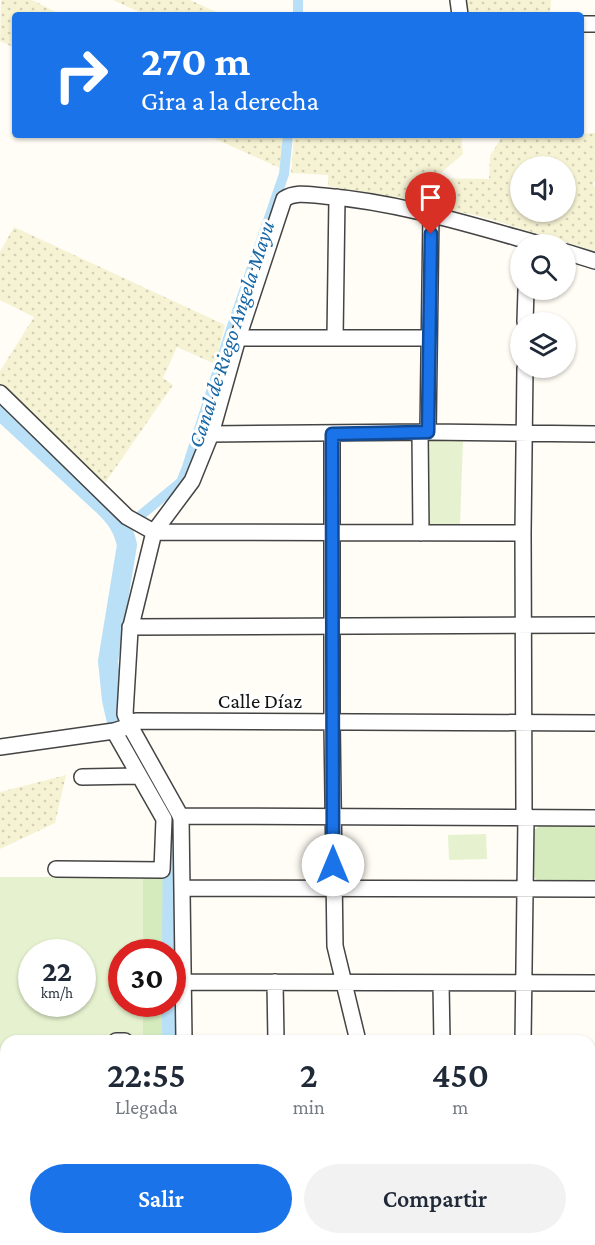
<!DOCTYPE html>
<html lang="es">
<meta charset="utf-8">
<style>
body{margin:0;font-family:"Crimson Pro",serif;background:#f2f2f3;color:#1f2937;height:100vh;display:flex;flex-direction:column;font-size:22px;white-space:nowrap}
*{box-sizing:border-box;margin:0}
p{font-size:20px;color:#747a83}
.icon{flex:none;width:33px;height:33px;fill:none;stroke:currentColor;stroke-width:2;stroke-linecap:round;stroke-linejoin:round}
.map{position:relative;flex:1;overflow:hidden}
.drawer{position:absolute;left:0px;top:1035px;width:596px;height:210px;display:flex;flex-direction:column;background:#fff;border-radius:18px 18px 0 0;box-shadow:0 2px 4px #0004}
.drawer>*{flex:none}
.banner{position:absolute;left:12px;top:12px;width:572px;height:126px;border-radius:6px;box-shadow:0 2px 4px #0004;background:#1a73e8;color:#fff;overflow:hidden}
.buttons{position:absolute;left:510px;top:156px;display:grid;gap:12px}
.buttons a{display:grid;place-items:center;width:66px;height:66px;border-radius:50%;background:#fff;box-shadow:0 2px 4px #0004;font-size:30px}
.speed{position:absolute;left:18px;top:939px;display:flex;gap:12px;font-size:30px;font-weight:700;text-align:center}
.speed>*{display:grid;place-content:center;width:78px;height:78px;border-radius:50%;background:#fff;box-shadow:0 2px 4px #0004;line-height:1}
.speed small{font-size:15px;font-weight:400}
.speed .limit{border:9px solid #d22;background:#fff;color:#111}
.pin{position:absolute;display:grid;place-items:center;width:51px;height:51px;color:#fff;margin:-62px -26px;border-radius:50% 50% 50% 0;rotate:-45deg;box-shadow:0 0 6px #0007}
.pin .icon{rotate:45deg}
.me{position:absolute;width:66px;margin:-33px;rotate:0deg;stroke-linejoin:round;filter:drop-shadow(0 0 4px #0008)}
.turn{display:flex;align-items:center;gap:21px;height:126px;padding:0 30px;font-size:27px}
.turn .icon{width:78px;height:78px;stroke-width:2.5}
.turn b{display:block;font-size:42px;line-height:51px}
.eta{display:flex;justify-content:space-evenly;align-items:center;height:102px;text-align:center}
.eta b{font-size:36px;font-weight:600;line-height:42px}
.primary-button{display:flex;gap:12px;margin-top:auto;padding:12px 30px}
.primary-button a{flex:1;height:69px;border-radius:36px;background:#1a73e8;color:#fff;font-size:24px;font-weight:600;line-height:69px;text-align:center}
.primary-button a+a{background:#f2f2f3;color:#1f2937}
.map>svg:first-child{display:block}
.farmland{fill:url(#farmland-dots);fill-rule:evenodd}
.grass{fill:url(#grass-tufts)}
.park{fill:#d5ebbd}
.pitch{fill:#e6f2cf;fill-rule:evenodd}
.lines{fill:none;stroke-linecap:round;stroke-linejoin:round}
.canal{stroke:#b9e0f7;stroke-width:10}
.river{stroke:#b9e0f7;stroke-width:20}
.minor-casing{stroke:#444;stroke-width:18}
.minor{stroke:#fff;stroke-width:15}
.route-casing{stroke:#114b97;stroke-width:15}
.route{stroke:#1a73e8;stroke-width:10}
.labels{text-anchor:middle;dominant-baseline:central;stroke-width:6;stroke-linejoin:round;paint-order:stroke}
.street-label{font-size:21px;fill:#111;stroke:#fff}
.water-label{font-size:22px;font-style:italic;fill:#1768a6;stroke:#fff}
</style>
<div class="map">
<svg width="595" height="1245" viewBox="0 0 595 1245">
<defs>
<pattern id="farmland-dots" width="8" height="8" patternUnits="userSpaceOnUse" patternTransform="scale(1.5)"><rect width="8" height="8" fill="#f6f3d4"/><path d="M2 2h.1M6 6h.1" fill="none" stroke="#d2cfb5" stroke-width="1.8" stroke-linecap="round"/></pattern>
<pattern id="grass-tufts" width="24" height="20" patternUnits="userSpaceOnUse" patternTransform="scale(1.5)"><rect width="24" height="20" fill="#d5ebbd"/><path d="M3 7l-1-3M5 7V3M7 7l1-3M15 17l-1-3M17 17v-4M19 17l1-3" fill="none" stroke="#b6c8a1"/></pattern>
</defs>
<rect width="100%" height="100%" fill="#fffdf5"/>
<path class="farmland" d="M1,0H32L62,15H15V48L0,41Z
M113,0H190L223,15H146Z
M465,0H551L550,15H466Z
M595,133V182L593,183L595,188V251L479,216L328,186V175L291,173L294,135H461L463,154L435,178L489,179L490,156L503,135H580L581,134ZM520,166H566V212H520Z
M207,135H284L282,169Z
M14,227L225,325L215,364L177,347L163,378L173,385L103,486L0,384V371L34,317L0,300V252Z
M66,775L55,823L0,849V792Z
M595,1206V1245H573L571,1239H590V1208Z"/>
<path class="grass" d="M414,1239H487L488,1245L509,1243V1245H415Z"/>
<path class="park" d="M540,826H595V882L538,881L531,874L532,831Z
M178,861L179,1041H151L143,1039V1004H172V952H143V877L165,872L168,862Z
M590,1113H595V1192L590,1194Z
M6,1138V1187H0V1139Z
M0,1197H6V1239H83V1245H0Z"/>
<path class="pitch" d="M426,441H463L460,524L425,526Z
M486,834L487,859L449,860L448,835Z
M0,877H143V952H122V1004H143V1039L88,1040L87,1041H6V1058L0,1059ZM32,952H82V1004H32Z"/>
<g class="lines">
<path class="canal" d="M298,15V0
M141,515L181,482L187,467L231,329L284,174L288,135"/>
<path class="river" d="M0,410L104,506C117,519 123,527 127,545L108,661L112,700L117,722
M158,794L173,819L172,952
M172,1038V1004
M116,1245L119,1239"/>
<defs>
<path id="minor" d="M458,0L460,15
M580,24H595
M566,252L595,261
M525,322L526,290
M238,338H429
M335,338L337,197
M0,393L127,517L154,532L523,533
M420,432L421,533
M428,432L431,214
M211,434L428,432L595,434
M332,434V722L335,946L358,1041
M130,627L595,625
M0,747L114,731L130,726L136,721L595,723
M82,777L138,776
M180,816L595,818
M56,869L162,870L164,819L114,731
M182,888L595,889
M183,982L595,983
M275,982L276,1041
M441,983L442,1041
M116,1041H125
M184,1041L181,817L130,726L125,714L130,630L154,532L192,481L211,434L238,338L284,199C296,191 310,195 324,196C397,202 468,224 539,244
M523,1041L526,818L524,810L523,533L525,368
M0,1105L6,1104
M590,1107H595
M0,1192H6
M590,1200L595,1198
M186,1239L187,1245
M379,1239V1245
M129,1245L132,1239"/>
</defs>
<use href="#minor" class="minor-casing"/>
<use href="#minor" class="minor"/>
</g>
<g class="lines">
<defs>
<path id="route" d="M333,865L332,434L428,432L431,234"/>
</defs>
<use href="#route" class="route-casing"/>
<use href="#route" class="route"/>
</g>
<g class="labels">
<g class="street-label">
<text x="260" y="701">Calle Díaz</text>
</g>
<g class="water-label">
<text transform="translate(231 334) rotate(-72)">Canal de Riego Angela Mayu</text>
</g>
</g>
</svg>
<div class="buttons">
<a><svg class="icon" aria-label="sound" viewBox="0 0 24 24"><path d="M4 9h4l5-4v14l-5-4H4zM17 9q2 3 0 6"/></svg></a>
<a><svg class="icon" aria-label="search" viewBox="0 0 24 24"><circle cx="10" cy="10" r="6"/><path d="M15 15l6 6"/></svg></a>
<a><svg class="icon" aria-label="layers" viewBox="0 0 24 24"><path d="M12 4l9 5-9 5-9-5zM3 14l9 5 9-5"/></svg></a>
</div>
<div class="speed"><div>22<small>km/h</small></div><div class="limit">30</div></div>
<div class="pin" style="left:431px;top:234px;background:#d93025"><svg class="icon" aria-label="arrive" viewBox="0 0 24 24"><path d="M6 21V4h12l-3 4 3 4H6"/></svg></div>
<svg class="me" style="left:333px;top:865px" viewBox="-20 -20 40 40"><circle r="19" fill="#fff"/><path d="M0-13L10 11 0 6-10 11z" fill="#1a73e8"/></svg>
<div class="banner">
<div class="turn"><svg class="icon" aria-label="right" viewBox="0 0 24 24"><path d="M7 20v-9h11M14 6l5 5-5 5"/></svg><div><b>270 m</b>Gira a la derecha</div></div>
</div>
<section class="drawer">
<div class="eta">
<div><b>22:55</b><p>Llegada</p></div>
<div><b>2</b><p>min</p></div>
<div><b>450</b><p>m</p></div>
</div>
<div class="primary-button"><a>Salir</a><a>Compartir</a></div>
</section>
</div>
